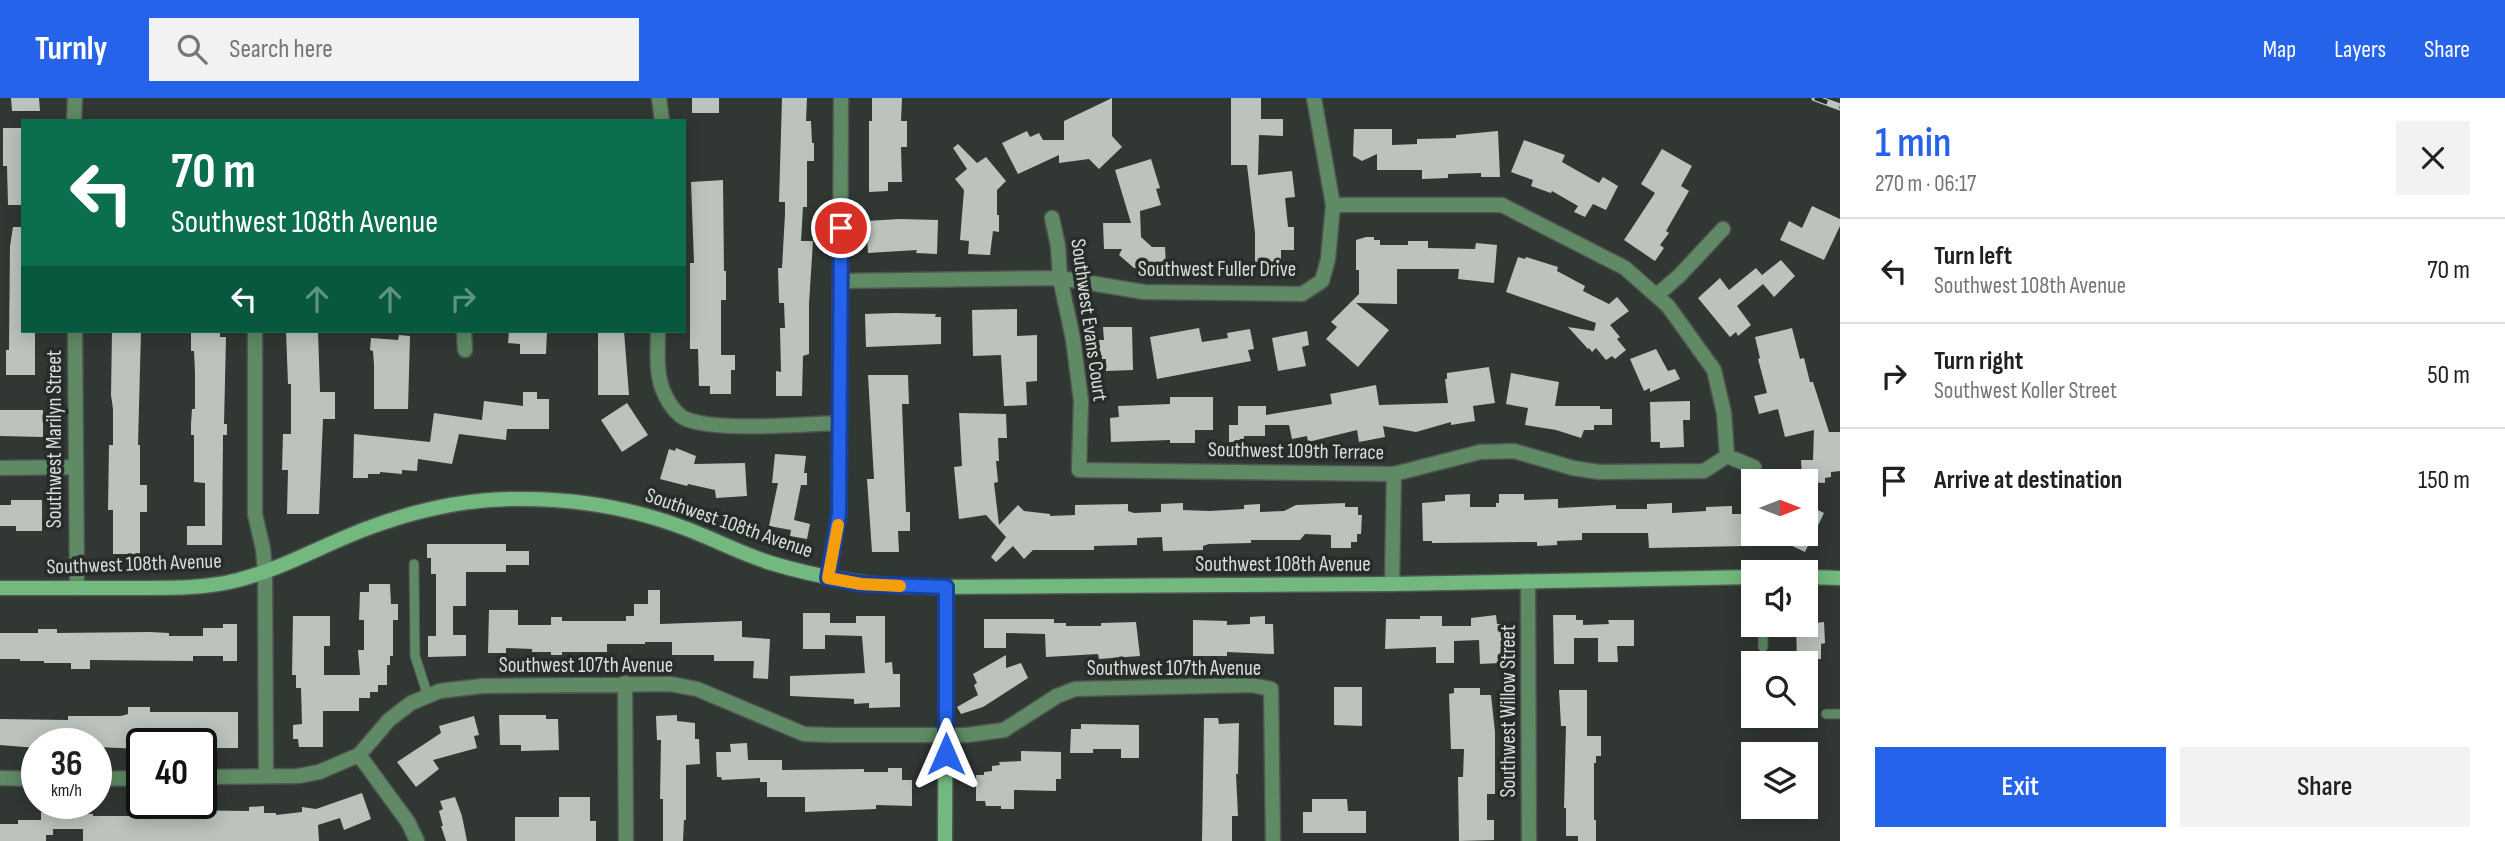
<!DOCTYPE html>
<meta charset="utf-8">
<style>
body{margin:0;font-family:"Sofia Sans Condensed",sans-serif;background:#f2f2f2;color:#202124;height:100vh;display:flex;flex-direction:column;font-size:26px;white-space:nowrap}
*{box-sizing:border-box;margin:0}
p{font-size:23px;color:#757577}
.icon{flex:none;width:38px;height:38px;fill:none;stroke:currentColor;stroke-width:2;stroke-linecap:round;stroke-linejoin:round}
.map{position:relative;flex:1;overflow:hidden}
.details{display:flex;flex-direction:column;background:#fff;width:665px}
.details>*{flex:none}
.top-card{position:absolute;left:21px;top:21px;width:665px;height:214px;border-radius:0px;box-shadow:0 4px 18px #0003;background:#0b6e4f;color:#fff;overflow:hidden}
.needle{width:46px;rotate:90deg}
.fabs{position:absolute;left:1741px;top:371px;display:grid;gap:14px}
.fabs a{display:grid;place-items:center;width:77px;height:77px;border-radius:0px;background:#fff;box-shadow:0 4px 18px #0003;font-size:35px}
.speed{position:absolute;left:21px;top:630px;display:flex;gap:14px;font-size:35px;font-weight:700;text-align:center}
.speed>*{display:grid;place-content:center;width:91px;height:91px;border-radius:50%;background:#fff;box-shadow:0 4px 18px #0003;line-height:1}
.speed small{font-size:18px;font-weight:400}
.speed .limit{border:4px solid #111;border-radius:10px;background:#fff;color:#111}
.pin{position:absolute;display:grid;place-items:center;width:60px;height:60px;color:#fff;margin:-30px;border:4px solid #fff;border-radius:50%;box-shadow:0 2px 7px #0007}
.me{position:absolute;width:77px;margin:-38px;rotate:0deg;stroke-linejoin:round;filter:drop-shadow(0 0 5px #0008)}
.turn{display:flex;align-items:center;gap:24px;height:147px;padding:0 35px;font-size:32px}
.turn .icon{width:91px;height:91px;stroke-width:2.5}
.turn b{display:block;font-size:49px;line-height:60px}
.lanes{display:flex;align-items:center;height:66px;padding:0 35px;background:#0003;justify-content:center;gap:35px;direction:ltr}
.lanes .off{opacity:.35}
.round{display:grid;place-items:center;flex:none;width:74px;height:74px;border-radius:0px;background:#f2f2f2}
.head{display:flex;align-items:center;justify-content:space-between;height:119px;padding:0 35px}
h1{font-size:42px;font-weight:600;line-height:52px;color:#2563eb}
.primary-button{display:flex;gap:14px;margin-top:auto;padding:14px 35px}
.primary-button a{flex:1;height:80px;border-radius:0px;background:#2563eb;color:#fff;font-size:28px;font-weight:600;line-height:80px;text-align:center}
.primary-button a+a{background:#f2f2f2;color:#202124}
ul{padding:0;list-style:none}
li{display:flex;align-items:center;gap:21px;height:105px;padding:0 35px;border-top:2px solid #e0e0e0}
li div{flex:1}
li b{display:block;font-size:26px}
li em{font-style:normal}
header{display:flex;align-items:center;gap:42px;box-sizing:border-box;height:98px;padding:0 35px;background:#2563eb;color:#fff}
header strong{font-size:33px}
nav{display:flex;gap:38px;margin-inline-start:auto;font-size:24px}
.search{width:490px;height:63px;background:#f2f2f2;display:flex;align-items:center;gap:18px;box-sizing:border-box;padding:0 24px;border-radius:0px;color:#757577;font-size:26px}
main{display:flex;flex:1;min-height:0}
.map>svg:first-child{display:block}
.building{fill:#bbc3bc}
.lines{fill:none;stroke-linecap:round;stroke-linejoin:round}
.lane-casing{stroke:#505550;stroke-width:11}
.street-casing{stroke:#505550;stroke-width:17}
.secondary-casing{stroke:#505550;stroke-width:17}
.lane{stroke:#5f8a65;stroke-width:9}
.street{stroke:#5f8a65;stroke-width:14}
.secondary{stroke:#73b97f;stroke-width:14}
.rail-casing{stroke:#bdc2be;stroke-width:7}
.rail{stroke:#272d28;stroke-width:4.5;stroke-dasharray:13;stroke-linecap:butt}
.route-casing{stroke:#184099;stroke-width:18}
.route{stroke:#2563eb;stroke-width:12}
.slow{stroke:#f59e0b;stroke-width:12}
.labels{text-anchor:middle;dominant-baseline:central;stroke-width:7;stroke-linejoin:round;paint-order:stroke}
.street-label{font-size:21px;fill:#dbdfdb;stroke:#272d28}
</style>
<header>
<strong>Turnly</strong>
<div class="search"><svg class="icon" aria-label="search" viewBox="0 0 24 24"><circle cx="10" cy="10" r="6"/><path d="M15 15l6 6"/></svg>Search here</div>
<nav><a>Map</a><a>Layers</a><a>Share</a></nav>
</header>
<main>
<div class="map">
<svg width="1840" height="743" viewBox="0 0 1840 743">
<rect width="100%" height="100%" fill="#313732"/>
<path class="building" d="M11,0H39L40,13H12Z
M692,0H719V15H692Z
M782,0H807L806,23H811L812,45H814V63H807V109H803L801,143H813L809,206V256L803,258L802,298H776V273L781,274L780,230H785L784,205H779L778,170H782L785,116V104H779Z
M872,0H902L901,23H907V49H901L902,84H888V93L869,94V23H872Z
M1112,0V38L1122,49L1099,71L1089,61L1059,65V57L1018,76L1002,45L1027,33L1030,39L1039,35L1043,42H1064V23Z
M1231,0H1261V21H1283V38L1259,37L1258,77L1292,73L1295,99L1285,100L1288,129H1294V152H1281V169H1255V135L1247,67H1231Z
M3,30H23V107H8L7,68H3Z
M1354,31H1392V47L1417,46V41L1456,40V37L1498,33L1500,79H1481V75L1448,76V80L1422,81V72H1377V56L1362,63L1353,58Z
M1524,42L1565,57L1562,64L1599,85L1603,79L1618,88L1606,112L1593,106L1585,119L1574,114L1578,108L1552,93L1551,95L1531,88L1533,82L1511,74Z
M958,46L977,65L986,59L1006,83L997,92V117H999V134L993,133L990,157L968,156L969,143L960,142L964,92L955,81L967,71L953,50Z
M1662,51L1692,68L1681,88L1689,93L1666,133L1669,135L1660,147L1664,150L1655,163L1624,142L1655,95L1641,86Z
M1151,61L1160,90L1156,91L1161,107L1140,113L1141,139L1152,149H1165L1166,167L1157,168V170H1134L1119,157L1122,151H1104L1103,125H1131L1115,72Z
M723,82L724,173H726V202H721V257H735V272H731V296H710V288H699L698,251H690V165H694L691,84Z
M1812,108L1840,121V128L1824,162L1780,142L1789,123L1802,130Z
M900,121L938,122L937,156L916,155L917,152L868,155L866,123Z
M13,129H23V233H35V277H6V252H9L10,148Z
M1366,139H1374V142H1380V147H1408V143H1428V150L1475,151L1476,145L1497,147L1494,185L1458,181L1459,171H1397V206L1356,205L1389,232L1358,269L1326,241L1337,229L1331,224L1359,196V172H1356V142Z
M1518,159L1525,161L1526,159L1558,169L1557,173L1585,188L1583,193L1609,206L1617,199L1629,213L1610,227L1620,239L1617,241L1626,252L1615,261L1612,258L1606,262L1596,250L1592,254L1589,250L1588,251L1568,229L1594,233L1596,225L1506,194Z
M1781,162L1795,178L1774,199L1763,186L1737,208L1751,227L1738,238L1736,234L1730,239L1698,200L1720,180L1729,192L1756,170L1762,177Z
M1017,211V238L1037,237V283L1026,284L1027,307L1004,308L1001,257L973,258L972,212Z
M895,215L936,216L935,219H941V246L866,249L865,216Z
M1103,229H1132L1133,272L1106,273V261H1102V257H1099L1098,242H1104Z
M1199,230L1202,244L1228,240L1227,235L1250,231L1254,251L1248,252L1251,263L1157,281L1150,239Z
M1792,230L1800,261L1804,260L1810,284H1813L1829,334H1840V373L1831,374V379L1825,380V385L1806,384L1802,379L1801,362H1813L1814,332L1785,339L1778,311L1759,316L1754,298L1767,295L1758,261L1760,260L1755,239Z
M112,233H141L138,347H140V387H147V414H140V456H113V412H108L109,347H113V311L111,297Z
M191,233H220V239H226L224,326H227V337H223L222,447H187V428H205V385L194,384V337H191V326L192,311H195V275L194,253H191Z
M286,233H318L320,294H335V321H323L319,416H287L288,372H282L283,336H291V286H288Z
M509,233H547L546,256H520V246L508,245Z
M598,233H624L629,297H598Z
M1307,233L1309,247L1302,249L1306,268L1278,273L1272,240Z
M399,237L410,238L408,311H374V267L373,253L370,252L371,240L398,242Z
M1656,251L1668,273L1675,271L1680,281L1650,294V290L1644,293L1630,261Z
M1489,269L1495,305L1473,308L1475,323L1451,327V324L1416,334L1383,328L1385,339L1359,344L1357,332L1308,344L1307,338L1292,341L1289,327H1265V338H1244V344H1229V327H1238V308H1266V317L1332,306L1330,296L1376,287L1379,307L1448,305L1445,281H1447V275Z
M1511,275L1559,284L1555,308H1600V311H1612V327H1594V332H1584L1581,340L1556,332L1525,327L1528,310L1506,306Z
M868,277H908L909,306H902L906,414H910V433H898L899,454H872L867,381H874Z
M523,294H537V301H549V331H507L506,342L459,336L452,366L418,361L417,373L402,372V376L380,374V376H368V380H353L354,336L430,344L434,315L482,322L484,303L523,308Z
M1170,299H1213V332H1195V345H1170V342L1111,344L1110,320L1119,319L1118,308L1170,306Z
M1690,303V322H1683L1684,349L1660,350V344H1651L1650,304Z
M627,305L648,337L622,354L601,322Z
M0,312H43V339L0,338Z
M959,315L1006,316L1007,340H998L999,363H996L998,384L994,385L999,427L1018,407L1024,413L1050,416V418L1075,417V407L1128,406V413L1134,415L1161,414V406L1183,405V412L1209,413L1244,411V407L1260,406V414L1284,413L1296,407L1345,405V409H1358V417H1362L1361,436H1357V444H1351V450H1331V437L1305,436L1300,442H1251V445L1209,446L1203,448V452L1163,453L1162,439L1137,440V447L1094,448V452H1033L1024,461L1013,448L996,464L991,459L1006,439L986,417L959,421L954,369L962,368Z
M676,350L696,358L694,366L745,365L747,398L716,400L715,392L688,386L687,388L660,381L669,351L675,353Z
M775,356L806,358L804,375H807V387H801L794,422L810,426L807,441L790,438L791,432L769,428L778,385H772Z
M1470,396V409H1496V405H1499V396H1524V402L1558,401V410L1616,407V411H1647V406L1672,405V415L1706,413V409L1732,408V416H1744L1745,448L1649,450L1648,435H1582V442L1557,443V447L1537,448V444L1432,445V443H1423L1422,405L1445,403V397Z
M11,402H42V433H16V428H0V407H11Z
M1806,406L1824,415L1805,454L1767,436H1806Z
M427,446H506V453H529V467H506V474H466V508H453V537H466V558L428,559V538H436V476H431V460H427Z
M369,486H390L391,506H398V522H393V558H390V567H387V587H378V594H370V600H359V613H323V649H299L298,641H293V627L302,626L301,590H296V577H292L293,518H330V548H324V577H360L358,552H364V522H359L360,494H369Z
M648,492H660V526L742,523V539L770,541L768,581L753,580L754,563H714V557H672V544H645V546H607V554H562V557H551V554H532V551L506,550V555H488L489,512H518V527H551V519H562V523H626V518H634V506H648Z
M803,515H830V525H856V518H885V565L892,564L893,576H900V609L869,610V605L854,606V601L790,598V578L865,575L862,538L825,537V551H803Z
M1496,517L1497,526H1501L1502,557H1499L1500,565L1480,566L1479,542L1454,543V565H1436V549L1385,551L1386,521H1420V518H1442V528H1471V520Z
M1553,517H1576V522H1583V527L1609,526L1608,522H1634V548H1617L1618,564H1598V540H1574V566H1554Z
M1265,518V526H1273L1274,556L1227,554V558H1193V522L1227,523V527L1250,526V519Z
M984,521H1054V525H1066V528H1101V525L1136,524L1140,558L1099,561L1098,556L1046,559L1045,536L1006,535V550H984Z
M1824,524L1825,545L1821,546V561L1797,562L1796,527Z
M223,526H237V563H223V558H193V563L90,562V571H71V565H44V563H20V561H0V535H38V531H57V535L150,534L169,535V538H203V530H223Z
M1006,557V570L1021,565L1028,580L983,609L961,616L957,609L978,597L974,587L977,585L973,576Z
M1334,589H1362V628L1334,627Z
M1454,590H1480V597H1491L1495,634V696H1487V722H1494V742L1459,743L1458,679H1463L1464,651H1451L1449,596L1454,595Z
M1559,592H1587V638H1601V658H1596V665H1594V722H1596V743H1578V738H1566V710H1564L1566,628H1561Z
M128,609H150V614H238V650H204V646H142V651L96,649V646H37V650L0,647V621L68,622V618H121L128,616Z
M499,617H546V621H558L559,652L521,653V647H500Z
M677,617V623L695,625V641H699L700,666L686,667V722H684L683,743H663V701H660L661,642H657L656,618Z
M474,618L479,637L474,638L477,650L433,662L439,671L416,689L397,664L441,635L439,628Z
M1204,620H1218L1219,626L1239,625L1238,676H1236L1238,718H1232V743H1202Z
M1081,626L1139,627V660H1121V651H1093V655H1070L1071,631H1081Z
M747,645L748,662H782V672L864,671V674H888V670H902V682H912V708L876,707V711L805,714V699H767V684H760V680L722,682L721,679H717L716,654H731L730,646Z
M1021,653L1061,654V681H1056V693L1014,692V711H1001V708H986L985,703H976V677H984V674L992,673V668L1000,667L999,664L1021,663Z
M362,695L371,721L344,732L340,720L318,727L319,743H83V731H53V737H46V743H0V726H18V722H41V714L93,716V718H173V712L249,713V709L264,708V715H276V717L302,714V709L316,711Z
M455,699L462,718L467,743H446L441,728H443L439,713L443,711L440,703Z
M559,699H590V723H596V743H515V719H559Z
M1312,701H1347L1348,713H1366V735H1303V714H1312Z"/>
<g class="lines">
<defs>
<path id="lane" d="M414,466L415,558L428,598
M1763,549V527
M1826,616H1840"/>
<path id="street" d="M659,0L662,23
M74,23L75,0
M1333,107H1502L1625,170L1668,208L1714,272L1724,315L1727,358
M1052,120L1058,148L1060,180L1073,241L1081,303L1079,372L1394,376L1480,354L1514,353L1573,370L1599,374L1704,373L1727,358L1754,369
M840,183L1060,180L1144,194L1302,196L1322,183L1328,161L1333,107L1314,0
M1657,197L1679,178L1723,131
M75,233L77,490
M255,233V416L263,451L265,473L266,678
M464,233L465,252
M658,233C658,254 655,277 665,297C669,306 677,317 686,321C718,334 802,326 838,325
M0,370L74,369
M828,480L839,415L841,0
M1528,483L1529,743
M1392,486L1394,376
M625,585L626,743
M359,657L408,724L417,743
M201,679L298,678L319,674L359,657L389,622L411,605L440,593L482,588L670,586L697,591L804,636L830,637H967L1004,632L1057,598L1075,591L1251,587L1271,591L1273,743
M0,680L37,681
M96,681L142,680"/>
<path id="secondary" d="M1806,479L1840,480
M0,490C44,490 88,490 133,490C168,490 204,491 238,482C285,470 326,445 371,429C417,412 467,401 516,401C575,400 632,410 687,431C716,442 742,456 771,465C823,481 873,488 927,489L1392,486L1754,479
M945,743L946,489"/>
</defs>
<use href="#lane" class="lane-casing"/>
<use href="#street" class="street-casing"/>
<use href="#secondary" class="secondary-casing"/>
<use href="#lane" class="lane"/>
<use href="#street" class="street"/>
<use href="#secondary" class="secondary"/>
<defs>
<path id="rail" d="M1815,0L1840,9"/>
</defs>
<use href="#rail" class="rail-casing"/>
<use href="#rail" class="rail"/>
</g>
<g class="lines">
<defs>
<path id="route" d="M841,130L839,415L828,480L861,486L946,489V656"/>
</defs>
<use href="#route" class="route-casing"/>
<use href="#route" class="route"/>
<path class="slow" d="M838,427L828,480L861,486L900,488"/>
</g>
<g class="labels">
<g class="street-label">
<text x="1217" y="171">Southwest Fuller Drive</text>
<text transform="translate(1089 222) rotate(82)">Southwest Evans Court</text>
<text transform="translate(54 341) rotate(-90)">Southwest Marilyn Street</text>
<text transform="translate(1296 353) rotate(1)">Southwest 109th Terrace</text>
<text transform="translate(729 425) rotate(19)">Southwest 108th Avenue</text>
<text transform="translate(134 466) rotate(-2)">Southwest 108th Avenue</text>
<text x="1283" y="466">Southwest 108th Avenue</text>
<text x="586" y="567">Southwest 107th Avenue</text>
<text x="1174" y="570">Southwest 107th Avenue</text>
<text transform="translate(1508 613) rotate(-90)">Southwest Willow Street</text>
</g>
</g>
</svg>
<div class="fabs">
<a><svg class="needle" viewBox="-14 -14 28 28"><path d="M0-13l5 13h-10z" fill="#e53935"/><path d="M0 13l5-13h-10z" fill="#757577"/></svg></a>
<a><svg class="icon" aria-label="sound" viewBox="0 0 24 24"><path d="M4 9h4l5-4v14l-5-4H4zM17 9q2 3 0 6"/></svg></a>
<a><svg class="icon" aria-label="search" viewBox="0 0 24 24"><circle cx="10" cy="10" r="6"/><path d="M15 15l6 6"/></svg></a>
<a><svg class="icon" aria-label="layers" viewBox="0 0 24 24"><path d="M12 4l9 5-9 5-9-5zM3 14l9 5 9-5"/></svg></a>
</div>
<div class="speed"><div>36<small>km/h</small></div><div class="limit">40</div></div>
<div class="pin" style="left:841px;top:130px;background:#d93025"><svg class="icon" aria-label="arrive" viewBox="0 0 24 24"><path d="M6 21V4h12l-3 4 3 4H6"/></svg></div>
<svg class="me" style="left:946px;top:656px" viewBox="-20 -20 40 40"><path d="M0-17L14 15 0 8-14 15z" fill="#2563eb" stroke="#fff" stroke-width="4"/></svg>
<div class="top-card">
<div class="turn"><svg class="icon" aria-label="left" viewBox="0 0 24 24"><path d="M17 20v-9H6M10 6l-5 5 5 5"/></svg><div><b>70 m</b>Southwest 108th Avenue</div></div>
<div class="lanes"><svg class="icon" aria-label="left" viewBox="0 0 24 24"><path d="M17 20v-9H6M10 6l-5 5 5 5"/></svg><svg class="icon off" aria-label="ahead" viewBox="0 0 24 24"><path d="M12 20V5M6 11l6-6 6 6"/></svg><svg class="icon off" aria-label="ahead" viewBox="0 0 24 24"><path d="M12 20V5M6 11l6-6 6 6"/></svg><svg class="icon off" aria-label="right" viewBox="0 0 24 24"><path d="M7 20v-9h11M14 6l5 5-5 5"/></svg></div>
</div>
</div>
<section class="details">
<div class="head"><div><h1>1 min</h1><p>270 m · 06:17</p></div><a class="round"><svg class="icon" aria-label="close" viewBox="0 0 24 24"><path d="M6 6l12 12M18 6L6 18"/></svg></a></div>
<ul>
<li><svg class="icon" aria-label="left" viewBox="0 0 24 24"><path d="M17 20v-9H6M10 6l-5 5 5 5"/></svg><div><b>Turn left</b><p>Southwest 108th Avenue</p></div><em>70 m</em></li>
<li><svg class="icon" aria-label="right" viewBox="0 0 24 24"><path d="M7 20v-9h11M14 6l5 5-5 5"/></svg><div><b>Turn right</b><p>Southwest Koller Street</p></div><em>50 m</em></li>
<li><svg class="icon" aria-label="arrive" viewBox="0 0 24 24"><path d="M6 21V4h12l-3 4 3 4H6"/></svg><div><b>Arrive at destination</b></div><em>150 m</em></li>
</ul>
<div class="primary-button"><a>Exit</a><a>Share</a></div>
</section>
</main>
